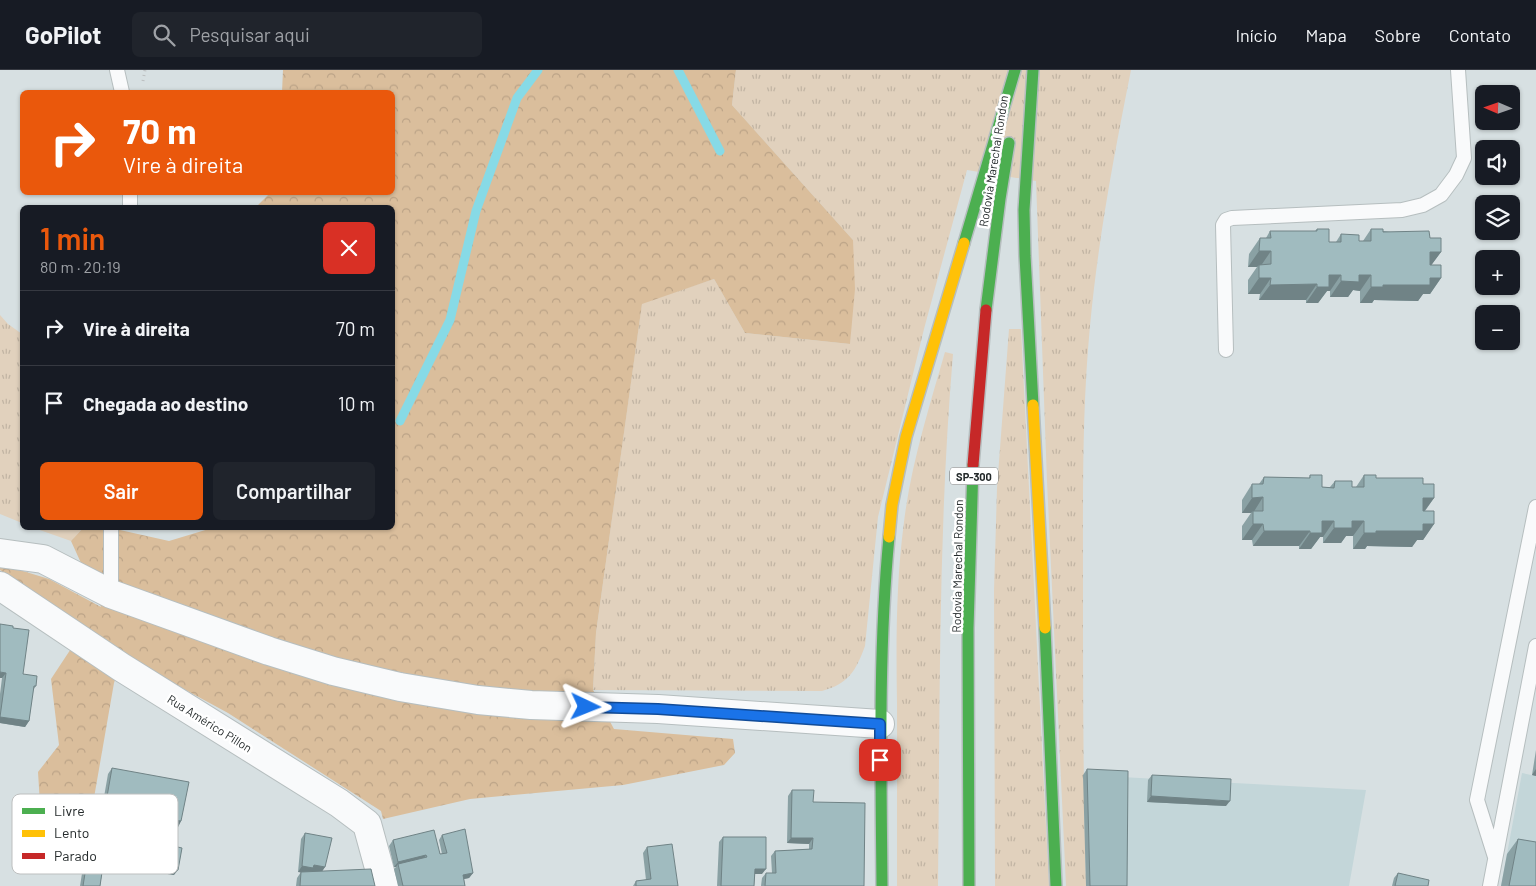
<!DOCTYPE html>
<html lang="pt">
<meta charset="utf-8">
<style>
body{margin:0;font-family:Barlow,sans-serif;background:#20242c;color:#f1f3f6;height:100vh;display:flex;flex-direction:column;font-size:19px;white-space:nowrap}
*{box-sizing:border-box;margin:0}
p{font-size:16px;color:#9ea1a6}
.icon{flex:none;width:28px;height:28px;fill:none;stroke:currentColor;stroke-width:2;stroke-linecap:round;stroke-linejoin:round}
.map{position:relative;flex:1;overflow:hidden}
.side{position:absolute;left:20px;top:135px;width:375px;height:325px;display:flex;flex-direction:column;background:#171b24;border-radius:8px;box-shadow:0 1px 4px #0004}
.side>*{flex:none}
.top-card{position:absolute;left:20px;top:20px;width:375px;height:105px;border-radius:8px;box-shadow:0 1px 4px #0004;background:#ea580c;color:#fff;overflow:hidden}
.needle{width:32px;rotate:272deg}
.controls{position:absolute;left:1475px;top:15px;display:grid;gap:10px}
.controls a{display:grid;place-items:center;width:45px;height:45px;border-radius:8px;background:#171b24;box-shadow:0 1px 4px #0004;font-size:25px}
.pin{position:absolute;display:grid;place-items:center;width:42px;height:42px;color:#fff;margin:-21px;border-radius:10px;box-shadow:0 2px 8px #0006}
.me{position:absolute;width:55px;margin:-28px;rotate:92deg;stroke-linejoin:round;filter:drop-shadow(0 0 4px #0008)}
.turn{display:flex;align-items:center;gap:18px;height:105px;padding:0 20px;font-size:22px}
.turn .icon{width:65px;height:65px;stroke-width:2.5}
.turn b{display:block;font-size:35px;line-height:42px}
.round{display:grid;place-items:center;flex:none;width:52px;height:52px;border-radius:8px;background:#20242c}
.headline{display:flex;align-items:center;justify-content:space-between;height:85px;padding:0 20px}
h1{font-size:30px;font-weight:600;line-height:38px;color:#ea580c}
.primary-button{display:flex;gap:10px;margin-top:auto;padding:10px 20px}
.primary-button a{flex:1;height:58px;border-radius:8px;background:#ea580c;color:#fff;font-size:20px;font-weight:600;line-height:58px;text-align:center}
.primary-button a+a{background:#20242c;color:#f1f3f6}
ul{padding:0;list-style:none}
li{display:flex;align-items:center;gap:15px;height:75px;padding:0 20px;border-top:1px solid #363941}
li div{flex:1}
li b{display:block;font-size:19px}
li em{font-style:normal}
header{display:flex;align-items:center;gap:30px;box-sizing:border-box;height:70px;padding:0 25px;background:#171b24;border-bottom:1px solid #363941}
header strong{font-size:24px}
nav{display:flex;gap:28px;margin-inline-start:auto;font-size:18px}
.search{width:350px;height:45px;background:#20242c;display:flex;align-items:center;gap:12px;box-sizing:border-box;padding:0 18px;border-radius:8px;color:#9ea1a6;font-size:19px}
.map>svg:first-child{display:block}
.built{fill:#c3d6d9}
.grass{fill:url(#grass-tufts)}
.forest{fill:url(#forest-crowns)}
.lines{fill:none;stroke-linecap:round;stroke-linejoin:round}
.stream{stroke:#87dae6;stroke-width:9}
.lane-casing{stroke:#b6bebf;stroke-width:16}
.street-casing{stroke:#b6bebf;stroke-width:30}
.fast-casing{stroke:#b6bebf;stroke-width:14}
.slow-casing{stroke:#b6bebf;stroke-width:14}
.jam-casing{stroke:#b6bebf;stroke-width:14}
.path{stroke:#bcbfc0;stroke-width:3;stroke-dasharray:1 4;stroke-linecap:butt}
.lane{stroke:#f9fafb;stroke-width:14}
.street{stroke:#f9fafb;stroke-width:28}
.fast{stroke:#4caf50;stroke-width:11}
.slow{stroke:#ffc107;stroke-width:11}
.jam{stroke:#c62828;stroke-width:11}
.wall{fill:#8aa1a4}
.shaded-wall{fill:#708386}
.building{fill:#a0bbbf;stroke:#708386}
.route-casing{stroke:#114b97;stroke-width:12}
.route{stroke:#1a73e8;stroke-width:9}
.labels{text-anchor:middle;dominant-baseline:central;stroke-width:5;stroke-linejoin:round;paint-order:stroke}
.shield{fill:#fff;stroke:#666a6b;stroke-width:1}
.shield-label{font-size:11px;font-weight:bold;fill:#242a2b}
.street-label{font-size:12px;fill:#242a2b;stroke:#fff}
.key{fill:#fff;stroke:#bdbfbf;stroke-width:1}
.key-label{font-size:14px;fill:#242a2b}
</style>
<header>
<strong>GoPilot</strong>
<div class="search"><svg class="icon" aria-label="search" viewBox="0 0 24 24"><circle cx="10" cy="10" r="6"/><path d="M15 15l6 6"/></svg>Pesquisar aqui</div>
<nav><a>Início</a><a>Mapa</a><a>Sobre</a><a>Contato</a></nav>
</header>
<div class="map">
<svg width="1536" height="816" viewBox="0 0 1536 816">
<defs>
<pattern id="grass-tufts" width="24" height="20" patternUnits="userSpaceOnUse" patternTransform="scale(1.25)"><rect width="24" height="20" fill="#e1d1bd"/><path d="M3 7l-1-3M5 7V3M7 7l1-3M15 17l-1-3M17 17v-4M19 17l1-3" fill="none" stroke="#c1b4a3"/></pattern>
<pattern id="forest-crowns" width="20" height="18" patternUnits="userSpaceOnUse" patternTransform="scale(1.25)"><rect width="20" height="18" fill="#dabe9c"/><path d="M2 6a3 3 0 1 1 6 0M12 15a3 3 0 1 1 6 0" fill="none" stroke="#bba387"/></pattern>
</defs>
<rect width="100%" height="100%" fill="#d7e0e2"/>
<path class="built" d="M1522,703L1536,706V816H1501Z
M1083,705L1366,720L1349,816H1086Z"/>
<path class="grass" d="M736,0H1131C1114,85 1098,170 1090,256C1082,340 1083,423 1083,507C1083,610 1083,713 1086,816H1066L1047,411L1036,111L967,100L924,259L878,447L865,576C856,601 848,614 822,621L593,620L596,563L642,233L714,209L745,263L850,274L853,170L732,35Z
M0,245L8,254L22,264V453L0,444Z
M1009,259H1021L1049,816H995L994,521L997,418Z
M945,282L953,284C938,461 940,638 938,816H897C897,755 897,695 897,634C896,573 896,512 904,452C911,394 929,338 945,282Z
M34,458H83L71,471Z"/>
<path class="forest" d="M283,0H736L732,35L853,170L855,219L850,274L745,263L714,209L642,234L596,563L593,620L614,659L733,669L735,683L724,695L623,715L470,729L383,749L381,741L228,643L123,586L114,613L91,745L60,751L40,734L38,702L59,675L51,609L84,559L0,500V494L49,509L101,537L71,471L83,458H111L169,471L212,458H392V138L256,137L270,123L392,122V22H282Z"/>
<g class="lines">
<path class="stream" d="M678,0L720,81
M400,351L450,250L476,141L517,28L538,0"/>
<defs>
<path id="lane" d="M117,0L122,22
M130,138V122
M1226,280L1223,155L1226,150L1232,148L1402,140L1423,135L1441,125L1456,105L1464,88L1458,0
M111,524V458
M1495,787L1477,730L1536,437
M1490,816L1536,576"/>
<path id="street" d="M0,483L43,489L111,524L269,581L333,601L400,617L478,630L531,635L658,639L880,654
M0,516L121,597L339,733L367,754L384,816"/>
<path id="fast" d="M1033,0L1024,140L1025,186L1033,335
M964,173L1015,0
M986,240L1000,129L1009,73
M1045,558L1056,816
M882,816C881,700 878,583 889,467
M969,816L968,558L973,395"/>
<path id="slow" d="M1033,335L1045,558
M889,467L892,435L906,367L964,173"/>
<path id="jam" d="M973,395L986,240"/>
</defs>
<use href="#lane" class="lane-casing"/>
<use href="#street" class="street-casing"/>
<use href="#fast" class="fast-casing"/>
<use href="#slow" class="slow-casing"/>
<use href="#jam" class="jam-casing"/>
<path class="path" d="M143,11L145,0"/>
<use href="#lane" class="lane"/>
<use href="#street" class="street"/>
<use href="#fast" class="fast"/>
<use href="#slow" class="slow"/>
<use href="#jam" class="jam"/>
</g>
<path class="wall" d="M1317,159L1329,172H1336L1341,164L1359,171H1363L1371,159L1430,168L1441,182L1431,195L1441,208L1430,224H1423L1418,231L1374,230L1372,233H1360V221L1353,220L1348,227H1330V221H1327L1318,233H1306V230H1259L1260,224H1248V210L1257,197H1248L1249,184L1260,168H1266L1270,161H1315Z
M1310,405L1322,417H1330L1335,411L1352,417H1356L1364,405L1376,408L1423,414L1434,428L1425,441L1434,454L1423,470H1417L1412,477L1367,476L1365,479H1353V466H1346L1341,473H1323V467H1320L1311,479H1299V476H1253L1252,470H1242V456L1251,443H1242V430L1252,414H1259L1264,407L1309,408Z
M0,554L23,604L36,616L33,620L29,651L25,657L0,653V624L2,608Z
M1536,680V706L1532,705Z
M112,698L181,751L178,757L173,756L169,775L174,805L161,803L164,784L107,773L100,816H80L87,772L91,766L105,768L109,745L101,744L108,704Z
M1087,699L1127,816H1086L1083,705Z
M1152,705L1226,736L1147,732L1148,710Z
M792,720L813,732L864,816H761L762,808L766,803H772L771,786L775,781L809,779V774L787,773L788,726Z
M305,763L325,797L322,801L375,816H296L297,808L301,802H298L301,769Z
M442,765L473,803L469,808L464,809L465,816H398L394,799L396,797H394L389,776L393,770L440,784H442L439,770Z
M723,767L762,804H755L754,816H717L719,772Z
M1518,769L1536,816H1501L1507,784Z
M647,777L678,816H633L636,811L646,810L643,783Z
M1398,803L1428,816H1392L1394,808Z"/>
<path class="shaded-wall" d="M1259,181H1271L1260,197L1259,195L1257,197H1248Z
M1430,182H1441L1430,197Z
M1329,205H1341L1330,221H1327L1318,233H1306L1317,217Z
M1359,205H1371L1360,221L1353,220L1348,227H1330L1341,211Z
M1259,208H1271L1260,224H1248Z
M1430,208H1441L1430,224H1423L1418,231L1374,230L1372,233H1360L1371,217Z
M1317,214L1306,230H1259L1270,215Z
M1263,427L1253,443V441L1251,443H1242L1252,428Z
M1423,428H1434L1423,443Z
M1322,451H1334L1323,467H1320L1311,479H1299L1310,463Z
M1352,451H1364L1353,466H1346L1341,473H1323L1334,458Z
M1253,454H1263L1252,470H1242Z
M1423,454H1434L1423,470H1417L1412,477L1367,476L1365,479H1353L1364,463Z
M1264,461H1310L1299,476H1253Z
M0,602L6,603L2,608H0Z
M0,647L29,651L25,657L0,653Z
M1536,699V706L1532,705Z
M1151,726L1230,731L1226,736L1147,732Z
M105,738L113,740L109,745L101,744Z
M174,750L181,751L178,757L170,756Z
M108,767L168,778L164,784L104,773Z
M791,768H813L809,774L787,773Z
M426,785L422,791L398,794L396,797H394L398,792Z
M314,795L325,797L321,803L311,801L309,804L298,802L302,796Z
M165,798L178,800L174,805L161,803Z
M755,799H766L762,804H751Z
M473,803L469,808L459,810L463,805Z"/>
<path class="building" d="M1317,159H1329V172H1341V164L1359,165V171H1371V159H1383V162L1429,161L1430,168H1441V182H1430V195H1441V208H1430V215H1383V217H1371V205H1359V212L1341,211V205H1329V217H1317V214L1270,215L1271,208H1259V195L1271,194V181H1259L1260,168H1271L1270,161H1317Z
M1310,405H1322V417L1334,418L1335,411H1352V417H1364V405H1376V408H1423V414H1434V428H1423V441H1434V454H1423V461H1376V463H1364V451H1352V458H1334V451H1322V463H1310V461H1264L1263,454H1253V441H1263V427L1252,428V414H1263L1264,407L1310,408Z
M0,554L13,556V558L29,560L23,604L37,606L36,616H34L29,651L0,647L6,603L0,602Z
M112,698L189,712L181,751L174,750L169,775L182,778L178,800L165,798L168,778L108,767L113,740L105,738Z
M1087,699L1128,701L1127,816H1090Z
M1152,705L1231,709L1230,731L1151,726Z
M792,720H814L813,732L865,733L864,816H765L766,803H776L775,781L812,779L813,768H791Z
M465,759L473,803L463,805L465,816H403L398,794L427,787L426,785L398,792L393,770L434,760L440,784L447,783L442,765Z
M305,763L332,768L325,797L314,795L313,798L302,796Z
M91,766L107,768L100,816H83Z
M723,767H766V799H755L754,816H721Z
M1518,769L1536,772V816H1509Z
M672,774L678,816H636V811L651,809L647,777Z
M371,799L375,816H300L301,802Z
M1398,803L1429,810L1428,816H1395Z"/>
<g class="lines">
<defs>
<path id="route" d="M586,637L658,639L880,654V690"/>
</defs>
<use href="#route" class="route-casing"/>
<use href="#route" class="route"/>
</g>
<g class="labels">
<rect class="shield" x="950" y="397.5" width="48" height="17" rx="4"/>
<g class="shield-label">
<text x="974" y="406">SP-300</text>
</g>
<g class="street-label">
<text transform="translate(993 91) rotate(-81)">Rodovia Marechal Rondon</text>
<text transform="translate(957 496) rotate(-89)">Rodovia Marechal Rondon</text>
<text transform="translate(210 653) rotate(32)">Rua Américo Pillon</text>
</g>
</g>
<rect x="12" y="724" width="166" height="80" rx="8" class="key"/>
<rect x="22" y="738" width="23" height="6" fill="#4caf50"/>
<rect x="22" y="760" width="23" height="7" fill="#ffc107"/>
<rect x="22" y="783" width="23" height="6" fill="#c62828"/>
<g class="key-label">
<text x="54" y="746">Livre</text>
<text x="54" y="768">Lento</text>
<text x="54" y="791">Parado</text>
</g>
</svg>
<div class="controls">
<a><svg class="needle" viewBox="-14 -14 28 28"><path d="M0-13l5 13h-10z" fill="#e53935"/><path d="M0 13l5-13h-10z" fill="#9ea1a6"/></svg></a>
<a><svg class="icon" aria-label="sound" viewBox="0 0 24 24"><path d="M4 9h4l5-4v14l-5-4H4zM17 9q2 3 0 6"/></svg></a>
<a><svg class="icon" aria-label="layers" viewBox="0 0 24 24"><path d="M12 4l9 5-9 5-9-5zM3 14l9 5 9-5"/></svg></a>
<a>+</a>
<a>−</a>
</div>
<div class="pin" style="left:880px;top:690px;background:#d93025"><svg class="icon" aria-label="arrive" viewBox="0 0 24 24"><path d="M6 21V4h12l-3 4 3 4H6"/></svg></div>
<svg class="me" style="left:586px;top:637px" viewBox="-20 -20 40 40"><path d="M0-17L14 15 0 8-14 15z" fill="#1a73e8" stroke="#fff" stroke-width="4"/></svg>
<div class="top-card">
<div class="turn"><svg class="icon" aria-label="right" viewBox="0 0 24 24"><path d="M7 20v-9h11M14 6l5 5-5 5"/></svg><div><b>70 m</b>Vire à direita</div></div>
</div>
<section class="side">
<div class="headline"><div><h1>1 min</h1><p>80 m · 20:19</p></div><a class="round" style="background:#d93025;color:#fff"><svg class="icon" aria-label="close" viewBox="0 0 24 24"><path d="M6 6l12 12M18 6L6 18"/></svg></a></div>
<ul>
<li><svg class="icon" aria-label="right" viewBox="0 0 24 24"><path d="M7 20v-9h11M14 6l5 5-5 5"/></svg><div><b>Vire à direita</b></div><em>70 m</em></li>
<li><svg class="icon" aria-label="arrive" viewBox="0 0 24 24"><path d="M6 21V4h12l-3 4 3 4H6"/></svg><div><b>Chegada ao destino</b></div><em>10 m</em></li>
</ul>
<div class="primary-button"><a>Sair</a><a>Compartilhar</a></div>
</section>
</div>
